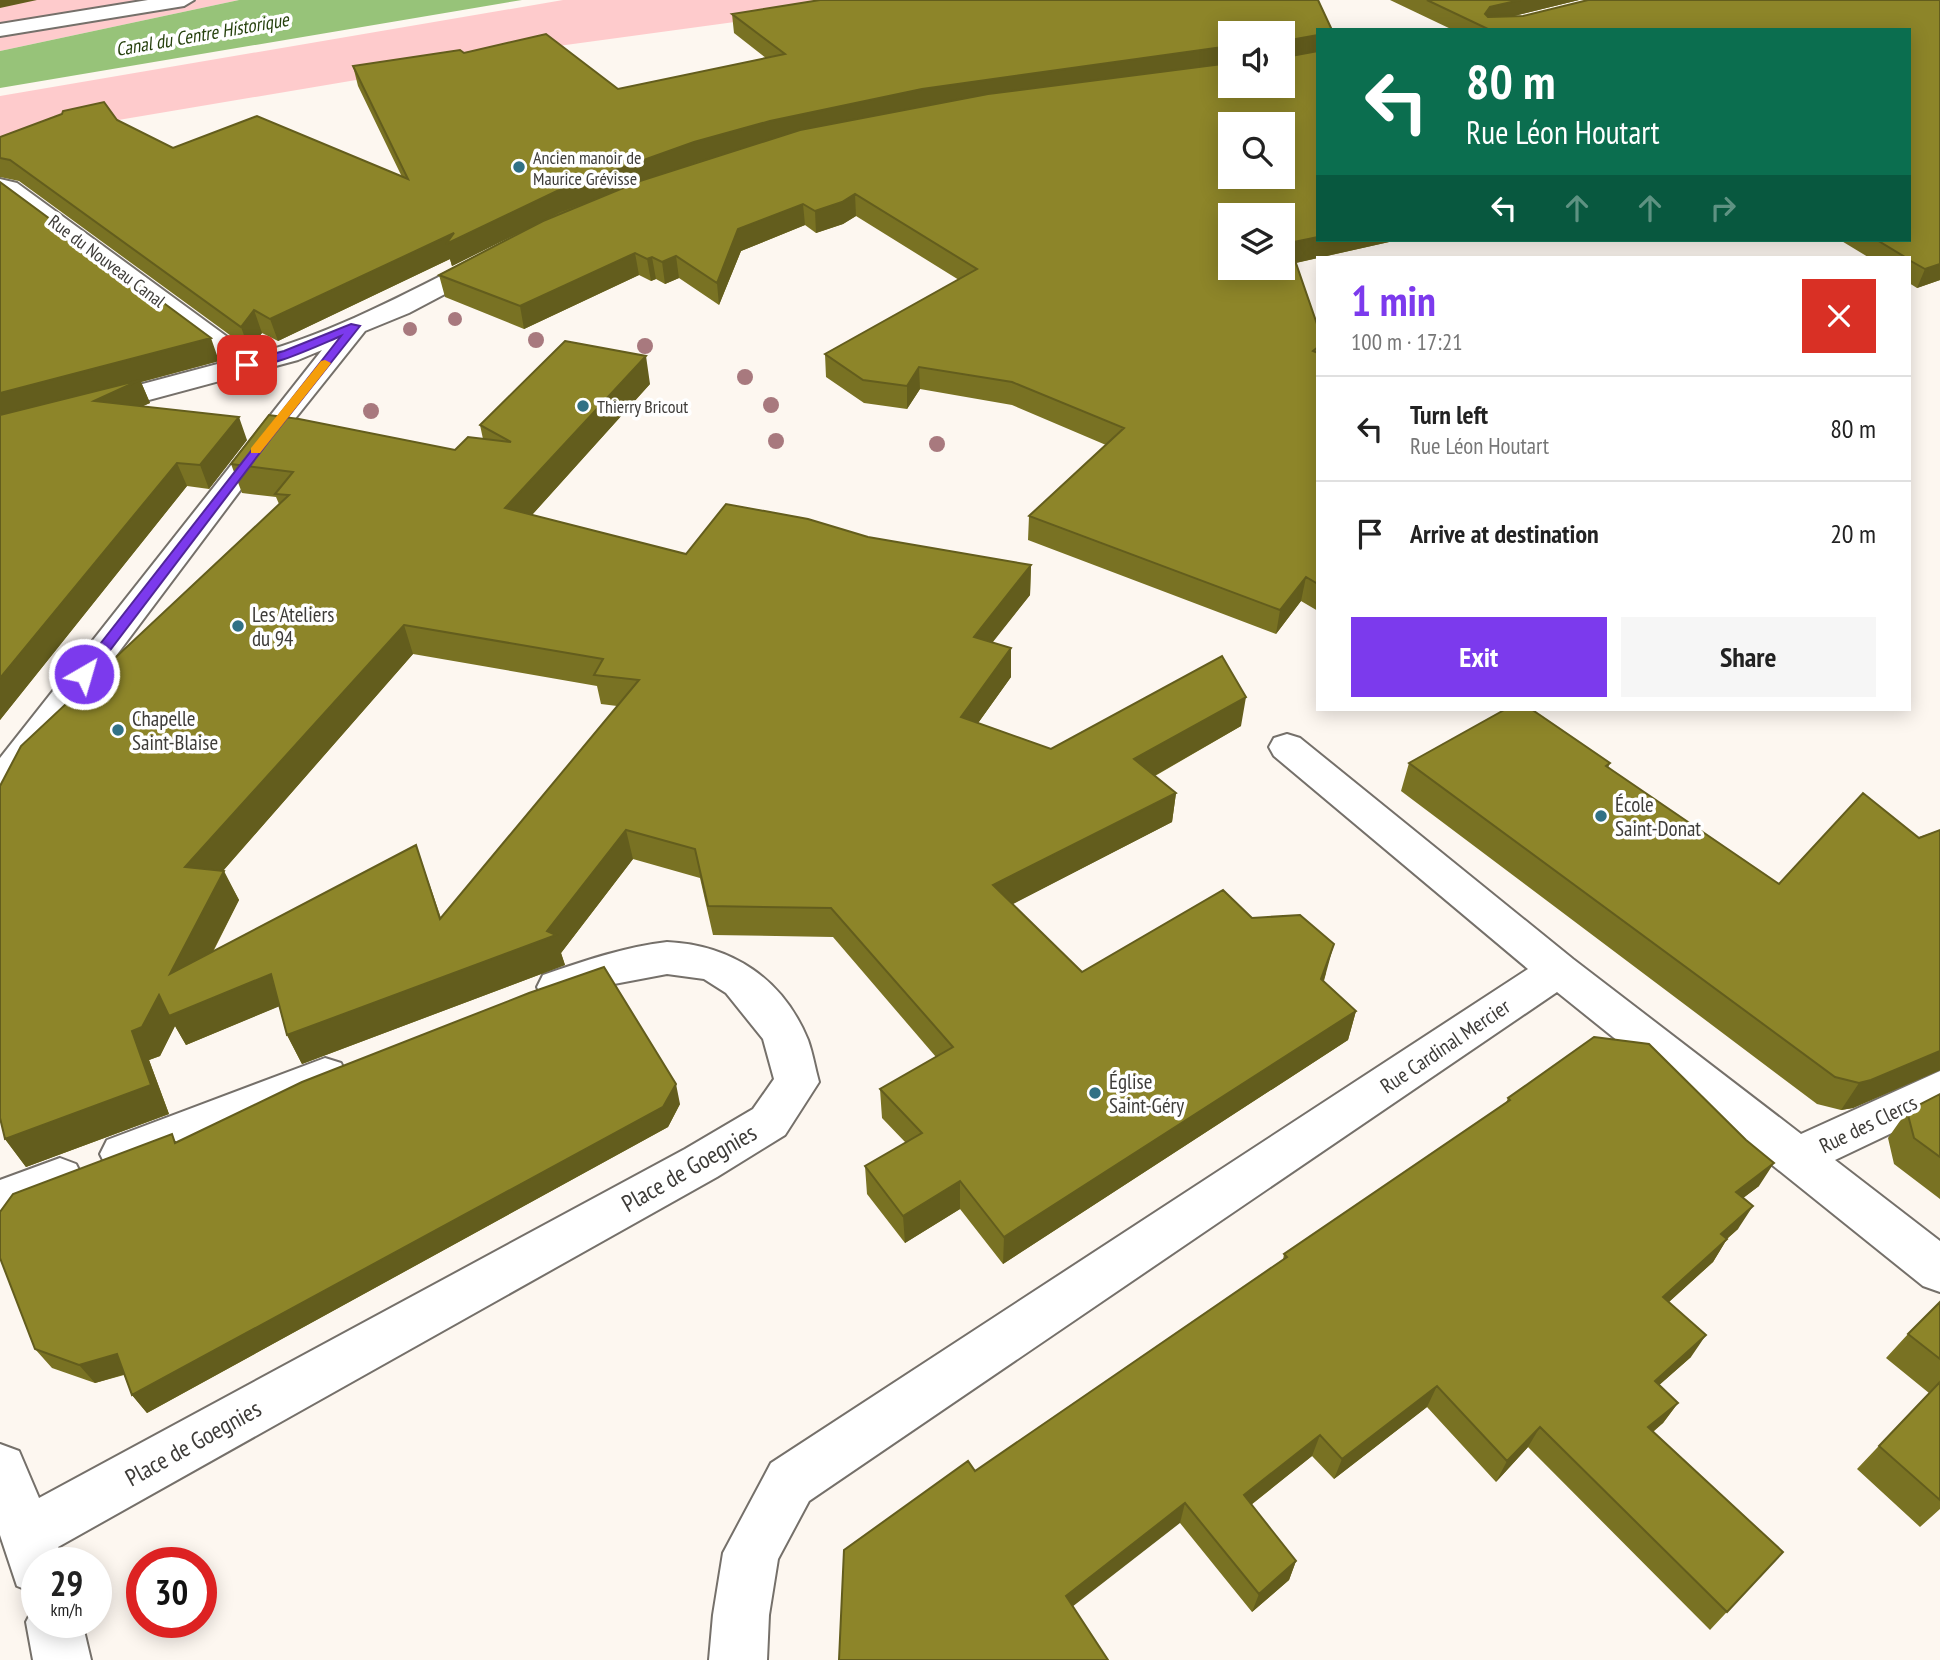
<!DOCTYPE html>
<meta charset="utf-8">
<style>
body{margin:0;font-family:"PT Sans Narrow",sans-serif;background:#f6f6f6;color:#222;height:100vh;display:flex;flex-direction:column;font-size:26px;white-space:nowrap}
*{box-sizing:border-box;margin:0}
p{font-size:23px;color:#767676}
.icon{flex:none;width:38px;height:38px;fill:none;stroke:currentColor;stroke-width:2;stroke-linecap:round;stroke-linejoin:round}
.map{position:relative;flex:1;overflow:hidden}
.panel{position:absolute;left:1316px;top:256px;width:595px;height:455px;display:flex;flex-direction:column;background:#fff;border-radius:0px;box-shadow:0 4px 18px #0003}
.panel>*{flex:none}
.hud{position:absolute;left:1316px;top:28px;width:595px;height:214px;border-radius:0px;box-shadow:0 4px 18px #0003;background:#0b6e4f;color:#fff;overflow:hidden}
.controls{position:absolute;left:1218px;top:21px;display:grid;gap:14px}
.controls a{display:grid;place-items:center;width:77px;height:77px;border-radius:0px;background:#fff;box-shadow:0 4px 18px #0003;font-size:35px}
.speed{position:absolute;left:21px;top:1547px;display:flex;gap:14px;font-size:35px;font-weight:700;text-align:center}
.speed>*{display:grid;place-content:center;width:91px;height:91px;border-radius:50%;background:#fff;box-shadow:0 4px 18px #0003;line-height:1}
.speed small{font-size:18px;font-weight:400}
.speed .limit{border:10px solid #d22;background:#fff;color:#111}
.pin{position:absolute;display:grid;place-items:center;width:60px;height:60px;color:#fff;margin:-30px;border-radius:14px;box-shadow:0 4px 10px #0006}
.me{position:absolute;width:77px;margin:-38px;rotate:38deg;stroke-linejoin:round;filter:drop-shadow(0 0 5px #0008)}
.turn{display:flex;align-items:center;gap:24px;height:147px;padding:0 35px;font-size:32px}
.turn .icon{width:91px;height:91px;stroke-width:2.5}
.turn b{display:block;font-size:49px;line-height:60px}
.lanes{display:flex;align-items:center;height:66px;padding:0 35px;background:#0003;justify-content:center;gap:35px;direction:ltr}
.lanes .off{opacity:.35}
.round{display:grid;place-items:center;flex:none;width:74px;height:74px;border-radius:0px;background:#f6f6f6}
.summary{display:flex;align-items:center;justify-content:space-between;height:119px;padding:0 35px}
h1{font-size:42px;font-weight:700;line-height:52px;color:#7c3aed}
.button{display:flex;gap:14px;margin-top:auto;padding:14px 35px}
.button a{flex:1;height:80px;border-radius:0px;background:#7c3aed;color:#fff;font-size:28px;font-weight:700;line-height:80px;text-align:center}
.button a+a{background:#f6f6f6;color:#222}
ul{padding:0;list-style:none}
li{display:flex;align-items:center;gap:21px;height:105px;padding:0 35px;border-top:2px solid #e0e0e0}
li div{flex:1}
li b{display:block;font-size:26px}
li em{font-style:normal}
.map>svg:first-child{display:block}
.green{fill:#fecbcc}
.water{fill:#97c379}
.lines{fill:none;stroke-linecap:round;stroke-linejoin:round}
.street-casing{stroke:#75706a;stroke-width:4}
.street{fill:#fff;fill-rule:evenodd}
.tree{fill:#a8797e}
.wall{fill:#797223;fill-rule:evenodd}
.shaded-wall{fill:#635d1d}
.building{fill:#8d8529;stroke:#635d1d;stroke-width:2;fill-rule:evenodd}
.route{fill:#7c3aed;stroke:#51269a;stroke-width:2}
.slow{fill:#f59e0b}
.poi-dot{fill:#317185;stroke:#fff;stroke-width:2.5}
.labels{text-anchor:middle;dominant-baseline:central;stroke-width:7;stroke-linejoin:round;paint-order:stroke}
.far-poi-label{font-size:18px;fill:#3e3c39;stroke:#fff;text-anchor:start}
.far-street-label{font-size:18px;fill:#3e3c39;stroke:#fff}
.far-water-label{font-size:19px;font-style:italic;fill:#26410d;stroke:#fff}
.poi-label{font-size:21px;fill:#3e3c39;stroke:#fff;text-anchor:start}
.street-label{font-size:21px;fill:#3e3c39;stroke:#fff}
.near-street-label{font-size:24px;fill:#3e3c39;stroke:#fff}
</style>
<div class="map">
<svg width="1940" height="1660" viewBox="0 0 1940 1660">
<rect width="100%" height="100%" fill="#fdf7f0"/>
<path class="green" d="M33,0H137L144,7L184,0H239L0,51V7Z
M563,0H897L551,47L0,140V96Z"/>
<path class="water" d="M239,0H522L0,88V51Z"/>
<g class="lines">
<defs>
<path id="street" d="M148,0H194L184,6L0,36V24Z
M0,179L17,183L252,355C331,334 405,294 478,257L487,254L496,257L500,262L496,267L409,313L365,331L278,440L13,793L0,797V758L322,350L298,360L0,440V422L225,362L0,193Z
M1287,734L1300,738L1573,959L1801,1134L1940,1071V1110L1835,1160L1940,1241V1292L1923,1286L1557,992L809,1501L778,1559L769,1615L767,1660H709L713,1615L723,1553L771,1463L1528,969L1274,756L1269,747L1274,738Z
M667,942C732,945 783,979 808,1040C813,1054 815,1068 819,1082L785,1135L717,1177L58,1547L64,1563H37V1594L17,1586L0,1535V1444L19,1451L39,1498L685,1149L753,1109L774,1079L763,1039L726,993L704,979L667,974L614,984L558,1004L543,999L537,987L543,975C584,961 624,947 667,942Z
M325,1058L341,1063L347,1076L341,1089L123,1174L107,1168L100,1154L107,1140Z
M60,1158L76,1164L83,1178L76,1192L0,1222V1180Z
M37,1601V1622H82L91,1660H33L26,1622Z"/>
</defs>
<use href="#street" class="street-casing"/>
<use href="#street" class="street"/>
</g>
<g class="tree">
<circle cx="455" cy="319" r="7"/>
<circle cx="410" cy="329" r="7"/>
<circle cx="536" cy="340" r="8"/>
<circle cx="645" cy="346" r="8"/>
<circle cx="745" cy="377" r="8"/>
<circle cx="771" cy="405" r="8"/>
<circle cx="371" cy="411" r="8"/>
<circle cx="776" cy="441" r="8"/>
<circle cx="937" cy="444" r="8"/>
</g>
<path class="wall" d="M1390,0H1579L1514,16L1940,0V280L1917,288L1909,283V257H1868L1840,240H1909V30H1453Z
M732,14L1318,30V240H1398L1296,263L1318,327V611L1301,601L1276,634L1028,540L1029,516L1106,445L1012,405L920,389L907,409L864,403L826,377L825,354L959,280L856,216L843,224L816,233L805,225L741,251L719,305L679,278L665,284L656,279L651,281L639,275L524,329L445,297L439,275L522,231L452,266L450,259L278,341L262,333L249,349L19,181L0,177V137L117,120L173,148L402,177L358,86L353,66L464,53L618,89L766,58L734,33ZM1230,33L1283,86H1230Z
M0,182L219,361L141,382L150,403L142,406L247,440L209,489L187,486L0,720Z
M650,384L532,515L686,554L868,537L1031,565L1030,595L992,642L1011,677L978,723L1051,749L1241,726L1155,776L1176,793L1172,822L1012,904L1082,972L1252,918L1326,973L1324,981L1356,1011L1348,1040L1003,1264L960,1209L905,1243L867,1194L865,1166L906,1143L882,1118L880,1089L936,1057L833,937L713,935L700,878L633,859L561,953L565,965L302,1064L287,1035L279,1006L186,1045L175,1026L160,1056L149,1060L169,1114L26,1167L5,1139L279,504L276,497L242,493L231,464L455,450L483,439L480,425ZM413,654L597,686L601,704L617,706L441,918L416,845L213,952L239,900L223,871Z
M1409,763H1610L1608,768L1779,884L1940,830V1070L1853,1108L1841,1110L1817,1104L1401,791Z
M1940,1094V1199L1894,1164L1888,1138L1907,1111Z
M1508,1098L1759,1186L1743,1198L1738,1229L1727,1239L1713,1262L1669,1302L1691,1357L1659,1385L1678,1403L1663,1423L1653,1432L1783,1552L1710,1630L1528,1447L1496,1482L1427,1407L1334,1479L1312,1456L1251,1505L1296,1561L1289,1580L1252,1612L1180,1523L975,1471L1283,1260L1284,1254L1506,1103Z
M680,1104L668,1127L147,1413L132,1395L124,1375L95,1383L52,1368L35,1349L177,1142Z
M1940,1302V1509L1920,1527L1857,1469L1929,1393L1886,1358L1908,1334Z"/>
<path class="shaded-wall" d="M0,0H37L0,8Z
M1520,0H1579L1486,23L1485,14L1490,7Z
M1318,35V54L1283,60L1284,41Z
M1230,46V65L771,141L697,162L561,212L452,266L450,259L278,341L270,319L454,233L557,191L694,142L770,121L922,89Z
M855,194L856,216L843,224L816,233L815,211Z
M803,204L805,225L741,251L719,305L717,283L738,229Z
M1318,237V240H1398L1286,265L1289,243Z
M635,253L639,275L524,329L520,306Z
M676,256L679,278L665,284L662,262Z
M652,257L656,279L651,281L647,259Z
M1940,264V280L1917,288L1925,269Z
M254,310L262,333L249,349L241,327Z
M211,338L219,361L141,382L150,403L104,424L0,419V393Z
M646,356L650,384L512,537L505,508Z
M919,367L920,389L907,409V386Z
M239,417L247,440L209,489L200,465Z
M177,463L187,486L0,720V678Z
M1031,565L1030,595L974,666V637Z
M1306,577L1301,601L1276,634L1280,610Z
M404,625L413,654L200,897L185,867Z
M1011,648V677L961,747V717Z
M1246,697L1241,726L1131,789L1134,759Z
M1176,793L1172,822L992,915L993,885Z
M626,830L633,859L561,953L565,965L302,1064L287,1035L547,931Z
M224,871L239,900L186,1003L170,974Z
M1334,944L1326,973L1314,1008L1321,979Z
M271,974L285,1004L186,1045L175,1026L160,1056L149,1060L169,1114L26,1167L5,1139L132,1031L159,995Z
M1356,1011L1348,1040L1003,1264L1004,1237Z
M1940,1051V1070L1853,1108L1841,1110L1859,1083Z
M676,1084L680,1104L668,1127L147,1413L132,1395Z
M1774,1163L1759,1186L1722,1214L1736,1192Z
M960,1181V1209L905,1243L903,1216Z
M1753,1206L1738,1229L1707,1256L1721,1234Z
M1727,1239L1713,1262L1650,1319L1663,1297Z
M1706,1335L1691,1357L1640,1402L1655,1381Z
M117,1354L132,1372L95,1383L79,1365Z
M1437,1386L1427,1407L1334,1479L1342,1459Z
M1678,1403L1663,1423L1634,1447L1648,1427Z
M1540,1427L1528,1447L1496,1482L1507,1461Z
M1320,1435L1312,1456L1238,1515L1244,1495Z
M1185,1503L1180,1523L1063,1614L1066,1596Z
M1296,1561L1289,1580L1252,1612L1259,1594Z"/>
<path class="building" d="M820,0H1318L1332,30H1318V35L1284,41L1283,54L1286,57L1318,51V237L1289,243L1318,327V347L1313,351L1318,353V584L1306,577L1280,610L1029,516L1124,428L1012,382L919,367L907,386L863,380L825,354L977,269L855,194L842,202L815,211L803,204L738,229L717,283L676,256L662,262L652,257L647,259L635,253L520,306L439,275L543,221L640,181L800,130L988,94L1230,63V86H1283V33H1230V46L922,89L770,121L694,142L557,191L446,244L454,233L270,319L254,310L241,327L10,160L0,158V137L62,114L63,111L104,102L117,120L173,148L257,116L408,179L353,66L460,50L464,53L546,34L618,89L785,54L732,14ZM1230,124H1283V177H1230ZM1230,215H1283V268H1230Z
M1427,0H1520L1490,7L1485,14L1488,17L1523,16L1588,0H1940V264L1925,269L1909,260V257H1905L1877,240H1909V30H1490Z
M0,182L211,338L0,393Z
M565,341L646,356L505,508L686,554L726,504L808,519L868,537L1031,565L974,637L1011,648L961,717L1051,749L1222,656L1246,697L1134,759L1176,793L993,885L1082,972L1223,890L1252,918L1300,915L1334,944L1321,979L1356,1011L1004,1237L960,1181L903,1216L865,1166L922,1133L880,1089L953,1047L831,908L708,906L695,849L626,830L547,931L556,935L287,1035L271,974L169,1016L159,995L142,1027L132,1031L151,1085L5,1139L0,1118V786L21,746L289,495L275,494L293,472L231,464L269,415L299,419L455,450L468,437L511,442L480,425ZM404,625L603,659L594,675L639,680L440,919L416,845L170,974L224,871L185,867Z
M140,380L94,401L239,417L200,465L177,463L0,678V415Z
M1506,709H1531L1610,763L1606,766L1779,884L1863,793L1919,838L1940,830V1051L1871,1080L1859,1083L1835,1077L1409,763Z
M604,967L676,1084L663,1107L132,1395L117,1354L79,1365L35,1349L0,1258V1212L13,1194L172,1134L175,1143L302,1082L529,993Z
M1594,1037L1649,1044L1746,1140L1774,1163L1736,1192L1753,1206L1721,1234L1727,1239L1663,1297L1706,1335L1655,1381L1678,1403L1648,1427L1783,1552L1727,1612L1540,1427L1507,1461L1437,1386L1342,1459L1320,1435L1244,1495L1296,1561L1259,1594L1185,1503L1066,1596L1108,1660H839L844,1550L968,1461L975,1471L1287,1257L1284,1254L1510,1100L1508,1098Z
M1940,1094V1157L1914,1138L1907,1111Z
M1940,1302V1359L1908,1334Z
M1940,1382V1500L1879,1446Z"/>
<path class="route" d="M351,324L360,326L272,437L89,678H79L77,674L79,671L341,336C317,346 267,370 242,367V362L284,351Z"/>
<path class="slow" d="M325,360L331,363L329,366L260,453H251V448L321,361Z"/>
<g class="poi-dot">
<circle cx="519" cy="167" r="7"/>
<circle cx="583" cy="406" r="7"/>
<circle cx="238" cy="626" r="7"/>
<circle cx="118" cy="730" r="7"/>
<circle cx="1601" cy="816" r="7"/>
<circle cx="1095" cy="1093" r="7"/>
</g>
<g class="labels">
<g class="far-poi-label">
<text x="533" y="157">Ancien manoir de<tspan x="533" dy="21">Maurice Grévisse</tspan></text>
<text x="597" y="406">Thierry Bricout</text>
</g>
<g class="far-street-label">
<text transform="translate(107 261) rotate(37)">Rue du Nouveau Canal</text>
</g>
<g class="far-water-label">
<text transform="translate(202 34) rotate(-10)">Canal du Centre Historique</text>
</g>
<g class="poi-label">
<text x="252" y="614">Les Ateliers<tspan x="252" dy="24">du 94</tspan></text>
<text x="132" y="718">Chapelle<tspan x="132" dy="24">Saint-Blaise</tspan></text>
<text x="1615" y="804">École<tspan x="1615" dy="24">Saint-Donat</tspan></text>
<text x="1109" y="1081">Église<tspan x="1109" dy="24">Saint-Géry</tspan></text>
</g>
<g class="street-label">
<text transform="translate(1445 1046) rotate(-34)">Rue Cardinal Mercier</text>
<text transform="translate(1868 1124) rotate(-26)">Rue des Clercs</text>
</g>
<g class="near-street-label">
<text transform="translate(689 1168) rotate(-30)">Place de Goegnies</text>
<text transform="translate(193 1443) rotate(-29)">Place de Goegnies</text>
</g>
</g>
</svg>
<div class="controls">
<a><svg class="icon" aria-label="sound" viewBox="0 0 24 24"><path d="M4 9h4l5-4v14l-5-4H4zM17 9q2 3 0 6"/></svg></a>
<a><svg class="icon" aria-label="search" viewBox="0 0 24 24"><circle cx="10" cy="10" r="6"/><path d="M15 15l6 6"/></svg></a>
<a><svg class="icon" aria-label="layers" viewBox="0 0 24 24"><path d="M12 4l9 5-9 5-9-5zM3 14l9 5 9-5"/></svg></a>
</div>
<div class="speed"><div>29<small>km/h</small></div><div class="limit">30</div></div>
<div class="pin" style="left:247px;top:365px;background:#d93025"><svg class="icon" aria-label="arrive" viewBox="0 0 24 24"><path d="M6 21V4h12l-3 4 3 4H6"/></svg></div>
<svg class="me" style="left:84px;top:674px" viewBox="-20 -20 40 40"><circle r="17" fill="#7c3aed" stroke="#fff" stroke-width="3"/><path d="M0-11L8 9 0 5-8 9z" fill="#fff"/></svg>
<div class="hud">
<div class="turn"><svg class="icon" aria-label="left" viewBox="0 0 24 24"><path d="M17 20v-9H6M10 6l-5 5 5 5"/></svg><div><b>80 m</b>Rue Léon Houtart</div></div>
<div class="lanes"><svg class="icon" aria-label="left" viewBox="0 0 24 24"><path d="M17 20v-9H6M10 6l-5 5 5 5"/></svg><svg class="icon off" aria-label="ahead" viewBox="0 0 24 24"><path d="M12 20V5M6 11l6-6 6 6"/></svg><svg class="icon off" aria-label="ahead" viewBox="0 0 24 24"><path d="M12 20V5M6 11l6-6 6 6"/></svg><svg class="icon off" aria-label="right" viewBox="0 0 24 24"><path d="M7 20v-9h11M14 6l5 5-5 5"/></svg></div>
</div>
<section class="panel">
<div class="summary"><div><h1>1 min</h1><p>100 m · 17:21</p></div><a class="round" style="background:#d93025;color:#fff"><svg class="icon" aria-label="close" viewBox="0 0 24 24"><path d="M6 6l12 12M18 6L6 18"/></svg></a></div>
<ul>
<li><svg class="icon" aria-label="left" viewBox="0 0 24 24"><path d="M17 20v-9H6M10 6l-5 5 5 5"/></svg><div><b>Turn left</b><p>Rue Léon Houtart</p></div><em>80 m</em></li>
<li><svg class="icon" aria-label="arrive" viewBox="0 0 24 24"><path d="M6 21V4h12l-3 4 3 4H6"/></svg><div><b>Arrive at destination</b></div><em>20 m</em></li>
</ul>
<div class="button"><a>Exit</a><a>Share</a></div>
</section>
</div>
